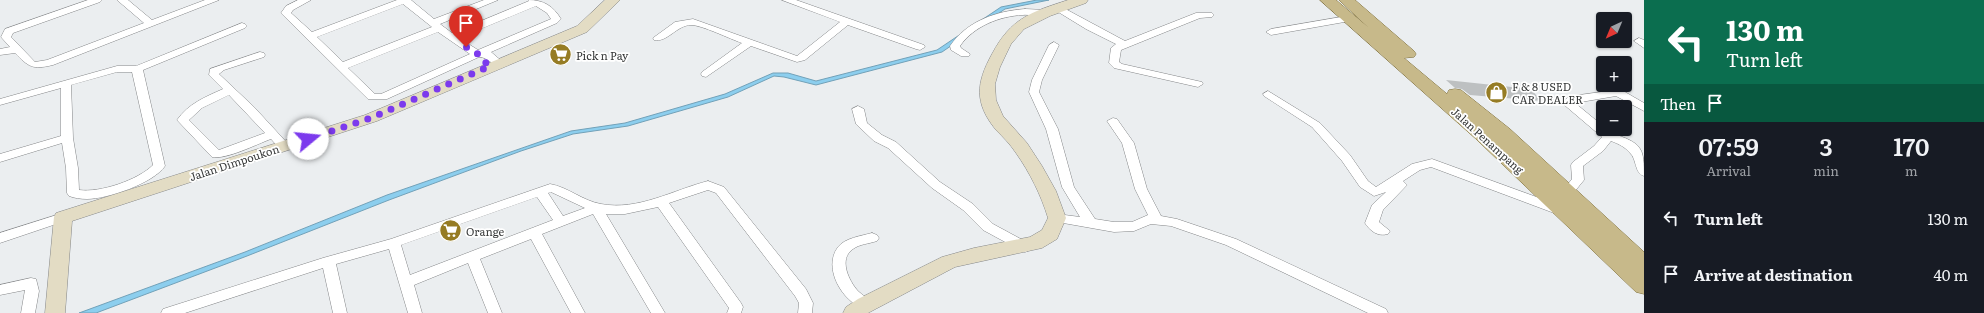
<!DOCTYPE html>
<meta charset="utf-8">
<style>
body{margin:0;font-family:Literata,serif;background:#242831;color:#f1f3f6;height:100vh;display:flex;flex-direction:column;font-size:15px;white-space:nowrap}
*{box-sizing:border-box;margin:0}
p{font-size:13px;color:#9ea1a6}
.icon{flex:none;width:22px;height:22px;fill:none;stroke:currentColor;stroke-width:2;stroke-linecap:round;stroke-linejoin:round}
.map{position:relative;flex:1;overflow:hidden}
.side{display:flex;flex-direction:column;background:#171b24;width:340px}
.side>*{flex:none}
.banner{background:#0b6e4f;color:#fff;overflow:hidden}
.needle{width:26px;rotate:224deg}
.fabs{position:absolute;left:1596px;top:12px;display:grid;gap:8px}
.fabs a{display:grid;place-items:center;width:36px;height:36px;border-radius:4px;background:#171b24;box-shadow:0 1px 3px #0004;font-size:20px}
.pin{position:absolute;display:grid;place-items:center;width:34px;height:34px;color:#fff;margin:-41px -17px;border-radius:50% 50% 50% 0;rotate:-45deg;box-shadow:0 0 4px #0007}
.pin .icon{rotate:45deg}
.me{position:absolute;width:44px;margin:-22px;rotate:73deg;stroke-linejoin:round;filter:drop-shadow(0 0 3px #0008)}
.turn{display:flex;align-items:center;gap:14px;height:84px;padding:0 16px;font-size:18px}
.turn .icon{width:52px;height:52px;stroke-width:2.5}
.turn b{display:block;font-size:28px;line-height:34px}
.then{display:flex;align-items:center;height:38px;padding:0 16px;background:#0003;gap:8px;font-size:15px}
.eta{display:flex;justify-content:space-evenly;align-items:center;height:68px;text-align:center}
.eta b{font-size:24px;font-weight:600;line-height:28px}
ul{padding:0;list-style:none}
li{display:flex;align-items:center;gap:12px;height:56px;padding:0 16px}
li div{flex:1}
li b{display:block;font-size:15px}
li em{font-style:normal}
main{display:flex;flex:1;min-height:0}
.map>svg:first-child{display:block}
.water{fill:#8cceee;stroke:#72a1b8}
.building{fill:#bdc0c1}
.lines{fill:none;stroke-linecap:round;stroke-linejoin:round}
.street-casing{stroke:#848688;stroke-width:1}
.secondary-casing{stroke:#848688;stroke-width:1}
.primary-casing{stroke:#7d6e3b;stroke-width:1}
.street{fill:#fff;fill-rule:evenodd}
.secondary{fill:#e3dcc4;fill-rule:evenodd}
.primary{fill:#c7b98a;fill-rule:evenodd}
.route{stroke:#7c3aed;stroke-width:7;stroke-dasharray:0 12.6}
.labels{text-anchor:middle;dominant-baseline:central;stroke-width:3.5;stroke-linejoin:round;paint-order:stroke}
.poi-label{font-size:11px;fill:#373939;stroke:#fff;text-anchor:start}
.street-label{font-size:11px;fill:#373939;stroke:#fff}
</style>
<main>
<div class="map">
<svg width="1644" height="313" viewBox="0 0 1644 313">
<rect width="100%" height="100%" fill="#ebeef0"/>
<path class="water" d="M1037,0H1049L1005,9L942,52L816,85L784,77L774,76L728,97L628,126L573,134L521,151L389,200L247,256L96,313H79L245,252L387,195L571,131L625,123L725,94L773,73H788L816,81L937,50L1001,7Z"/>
<path class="building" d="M1446,80L1531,89L1541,101L1470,95L1462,89L1455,88Z
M458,227L461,234L445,239L443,232Z"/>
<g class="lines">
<defs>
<path id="street" d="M88,0H102L100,2L13,33L11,37L35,62L47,60L144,23L117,0H128L152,20L205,0H219L53,65C32,70 29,67 15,53L0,55V49L10,47L1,37L5,29Z
M298,0H311L293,10L291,13L312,32L397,0H411L434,19L484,0H498L440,24L452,33L529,1L528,0C544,0 553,6 561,19L557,23L491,52L504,63L503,65C493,68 489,57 479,57L387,99H368L283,15L281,13L286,6ZM403,4L432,27L343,62L317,37ZM536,6L547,13L551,19L478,50L459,38ZM438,32L470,54L381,94H375L348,68Z
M782,0H796L924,45L925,47L920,50L916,49L848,25L805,60L797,62L751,46L706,77L702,76L701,74L702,72L742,43C730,39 702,25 691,25C677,25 667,43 654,40L653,38L675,22L693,19L797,56L840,22Z
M1058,5L1125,41L1196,13H1212L1214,15L1212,17L1200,18L1121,50L1119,62L1122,64L1202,82L1203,84L1198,87L1114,68L1109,63L1111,48L1116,44L1086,29L1055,10L1053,8L1055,6Z
M1025,9L1046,10L1051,13C1045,19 1031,14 1023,15C1000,16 974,26 960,46L961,48L970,54L969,56H961L951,50L950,46C967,21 996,11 1025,9Z
M1347,16L1350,17L1352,19L1350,21L1271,35L1266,32L1271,29Z
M242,23L245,24L247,26L245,28L143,70L165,166C154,183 107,199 87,199C81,199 74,198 69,196L67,193L66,168L62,143L0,162V154L61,136V88L0,105V99L117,66H136ZM117,72H132L153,165C138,180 100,193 79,190L78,168L73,138L71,85Z
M1639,38L1644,40V48L1634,41Z
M1054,42L1059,45L1042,80L1039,92L1058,129L1074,187L1095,219L1114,222H1132L1148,215L1135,189L1122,143L1107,121L1113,118L1117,119L1134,143L1147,189L1161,216L1177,219L1236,239L1386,309L1388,313H1368L1226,245L1171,226L1151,224L1134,231L1114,232L1052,221L1051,218L1052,215L1057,214L1080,217L1062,187L1046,129L1029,92L1032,80L1049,45Z
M260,52L264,53L265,55L264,57L224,70L219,74L254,107L290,146L284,150L280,149L271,139C257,144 226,160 212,157L177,120C188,104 205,97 223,89L209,75L210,69ZM229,95L265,133L219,150L189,120L202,108Z
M1616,90L1625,92L1644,103V111L1616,96L1575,103L1603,126V129C1608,129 1612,133 1617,135C1643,144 1644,150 1644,176C1634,173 1637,159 1630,153C1625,147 1619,144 1611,141L1603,151L1583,166L1584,180L1571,196H1563L1561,193L1572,179L1571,165L1573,162L1594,146L1602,137L1562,103L1568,97L1572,96Z
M1268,91L1320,123L1350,155L1368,181L1376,187L1412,164L1432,159L1564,207L1565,210L1564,213H1554L1431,167L1420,170L1403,181L1407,185L1383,210L1379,222L1390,231L1388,234C1378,237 1370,231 1365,223L1372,205L1386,192L1374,196L1360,187L1342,161L1312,127L1264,96L1263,94Z
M858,106L864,109L867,123L882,135L896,142L940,182L973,204L993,224L1030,244L1032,247L1030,250L1025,252L1020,250L983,230L963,210L932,188L888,148L874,141L856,124L852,109Z
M708,181L724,187L806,289L813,303L812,313H798L799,303L795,296L716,193L708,190L669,203L741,303L743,307L741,313H727L729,308L658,207L625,214H606L665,313H651L593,214L542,234L585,313H571L531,239L480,259L502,313H488L468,263L414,285L422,313H408L389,249L336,264L347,313H333L323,268L185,313H161L163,309L323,258L391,239L550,184C568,187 583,201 601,204C638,211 673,190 708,181ZM551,192L585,208L563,216L548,193ZM537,197L553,220L410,275L401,245Z
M63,213L68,214L69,217L68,220L0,243V233Z
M872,233L877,235L879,238L877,241C868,244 860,244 853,249C838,259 849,281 858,291C863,296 869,298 872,304L870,308L865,309C843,303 822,268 838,247C845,238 861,236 872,233Z
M31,278L36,279L39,291L35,313H21L25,290L0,295V285Z"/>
<path id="secondary" d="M605,0H620L587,32L377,121L72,221L65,313H45L54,217L56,213L365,115L577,26Z
M1068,0H1088L1086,3L1050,16L1024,29L1011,44L1000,67L995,84L996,100L1003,116L1027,143L1042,166L1056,191L1066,218L1057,239L1042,248L955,267L868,313H843L846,307L858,299L942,257L974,248L1030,237L1042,230L1048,218C1041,195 1030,173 1016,153C1010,144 1003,137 996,130C974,103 976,83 992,54C1011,18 1031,12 1068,0Z"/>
<path id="primary" d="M1320,0H1336L1369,28L1339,0H1355L1414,51L1416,54L1414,57L1404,58L1447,94L1449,90L1455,89L1461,90L1510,129L1644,252V294L1636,292L1476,139Z"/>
</defs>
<use href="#street" class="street-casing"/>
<use href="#secondary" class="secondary-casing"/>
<use href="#primary" class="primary-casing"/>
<use href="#street" class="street"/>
<use href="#secondary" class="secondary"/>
<use href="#primary" class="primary"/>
</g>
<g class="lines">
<path class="route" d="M308,139L371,118L490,66L480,58L478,54L466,47"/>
</g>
<defs>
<symbol id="supermarket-disc" viewBox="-11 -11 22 22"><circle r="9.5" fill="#967c24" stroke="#fff"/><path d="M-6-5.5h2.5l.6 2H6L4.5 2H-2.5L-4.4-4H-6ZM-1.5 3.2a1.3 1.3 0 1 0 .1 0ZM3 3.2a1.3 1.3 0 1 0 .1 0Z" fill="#fff"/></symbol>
<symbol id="shop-disc" viewBox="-11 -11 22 22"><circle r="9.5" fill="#967c24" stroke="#fff"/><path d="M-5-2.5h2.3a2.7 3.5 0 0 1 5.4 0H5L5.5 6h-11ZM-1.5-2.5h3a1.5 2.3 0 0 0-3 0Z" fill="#fff"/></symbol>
</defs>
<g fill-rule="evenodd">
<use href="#supermarket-disc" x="548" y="42" width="25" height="25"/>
<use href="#shop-disc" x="1484" y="80" width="25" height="25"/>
<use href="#supermarket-disc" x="438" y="218" width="25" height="25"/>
</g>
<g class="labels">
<g class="poi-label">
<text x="576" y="55">Pick n Pay</text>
<text x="1512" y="86">F &amp; 8 USED<tspan x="1512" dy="13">CAR DEALER</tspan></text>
<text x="466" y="231">Orange</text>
</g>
<g class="street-label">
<text transform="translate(1488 140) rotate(42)">Jalan Penampang</text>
<text transform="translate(234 162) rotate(-18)">Jalan Dimpoukon</text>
</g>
</g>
</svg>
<div class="fabs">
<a><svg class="needle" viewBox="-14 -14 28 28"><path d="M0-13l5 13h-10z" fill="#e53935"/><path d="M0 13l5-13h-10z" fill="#9ea1a6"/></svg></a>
<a>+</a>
<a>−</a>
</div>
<div class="pin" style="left:466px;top:47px;background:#d93025"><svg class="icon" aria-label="arrive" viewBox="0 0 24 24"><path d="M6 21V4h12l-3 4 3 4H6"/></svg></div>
<svg class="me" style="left:308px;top:139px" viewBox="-20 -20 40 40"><circle r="19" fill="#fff"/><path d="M0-13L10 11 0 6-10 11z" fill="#7c3aed"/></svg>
</div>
<section class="side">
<div class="banner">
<div class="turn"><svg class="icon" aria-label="left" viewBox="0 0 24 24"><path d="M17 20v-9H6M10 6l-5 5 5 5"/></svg><div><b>130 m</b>Turn left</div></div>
<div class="then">Then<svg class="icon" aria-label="arrive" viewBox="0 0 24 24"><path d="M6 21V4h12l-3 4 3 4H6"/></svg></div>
</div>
<div class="eta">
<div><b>07:59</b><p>Arrival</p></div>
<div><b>3</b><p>min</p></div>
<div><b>170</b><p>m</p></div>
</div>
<ul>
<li><svg class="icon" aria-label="left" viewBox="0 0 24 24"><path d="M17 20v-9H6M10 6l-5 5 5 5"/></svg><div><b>Turn left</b></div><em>130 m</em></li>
<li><svg class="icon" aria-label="arrive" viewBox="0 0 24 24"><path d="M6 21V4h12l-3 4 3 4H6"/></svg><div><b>Arrive at destination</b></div><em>40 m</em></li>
</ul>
</section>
</main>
